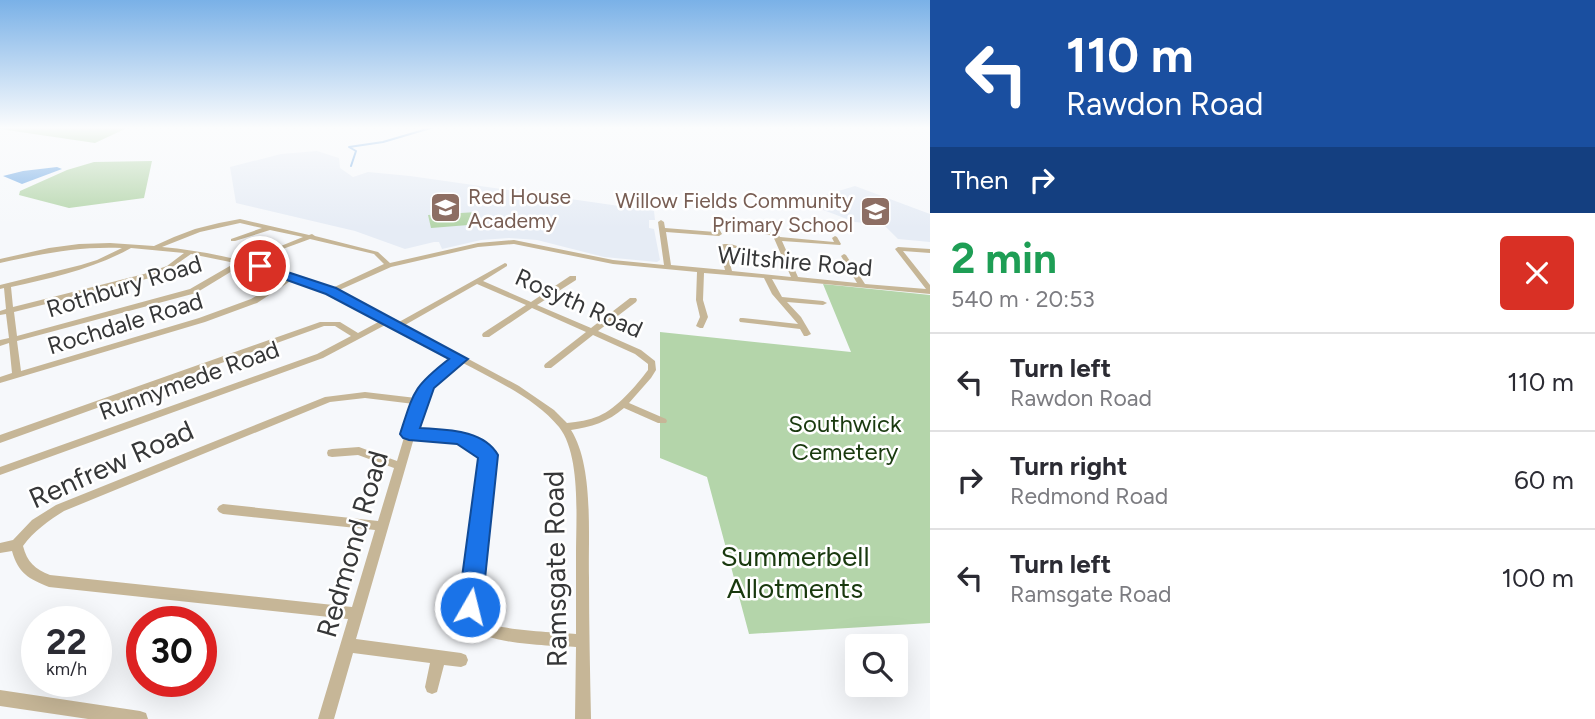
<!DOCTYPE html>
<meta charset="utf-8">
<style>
body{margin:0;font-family:Figtree,sans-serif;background:#f7f7f7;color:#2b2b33;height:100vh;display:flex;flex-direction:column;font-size:26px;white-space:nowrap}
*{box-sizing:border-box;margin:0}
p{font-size:23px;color:#7c7c81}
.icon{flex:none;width:38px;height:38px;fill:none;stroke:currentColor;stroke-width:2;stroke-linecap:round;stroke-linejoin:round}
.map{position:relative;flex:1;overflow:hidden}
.panel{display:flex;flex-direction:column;background:#fff;width:665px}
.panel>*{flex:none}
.banner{background:#1a4fa0;color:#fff;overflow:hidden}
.tools{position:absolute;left:845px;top:634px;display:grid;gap:14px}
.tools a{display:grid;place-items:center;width:63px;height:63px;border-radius:7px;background:#fff;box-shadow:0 7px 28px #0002;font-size:35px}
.speed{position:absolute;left:21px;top:606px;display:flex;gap:14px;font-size:35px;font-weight:700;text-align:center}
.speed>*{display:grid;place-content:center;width:91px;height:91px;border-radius:50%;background:#fff;box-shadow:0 7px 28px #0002;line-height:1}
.speed small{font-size:18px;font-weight:400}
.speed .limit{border:10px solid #d22;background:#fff;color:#111}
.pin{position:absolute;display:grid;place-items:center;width:60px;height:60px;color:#fff;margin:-30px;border:4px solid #fff;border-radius:50%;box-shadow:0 2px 7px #0007}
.me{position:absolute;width:77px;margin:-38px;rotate:8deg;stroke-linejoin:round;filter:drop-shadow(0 0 5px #0008)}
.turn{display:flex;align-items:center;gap:24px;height:147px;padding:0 21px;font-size:32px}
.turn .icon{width:91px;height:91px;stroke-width:2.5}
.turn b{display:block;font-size:49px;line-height:60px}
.then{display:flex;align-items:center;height:66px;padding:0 21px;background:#0003;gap:14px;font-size:26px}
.round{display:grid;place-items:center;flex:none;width:74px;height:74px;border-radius:7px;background:#f7f7f7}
.overview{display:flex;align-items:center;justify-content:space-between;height:119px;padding:0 21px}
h1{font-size:42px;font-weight:700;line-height:52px;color:#1e9e55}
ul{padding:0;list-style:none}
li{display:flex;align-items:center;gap:21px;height:98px;padding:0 21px;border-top:2px solid #e1e1e2}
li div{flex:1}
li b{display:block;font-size:26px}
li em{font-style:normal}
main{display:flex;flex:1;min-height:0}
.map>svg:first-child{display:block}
.built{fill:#e6ecf5}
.green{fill:#b4d5aa}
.water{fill:#75ace5}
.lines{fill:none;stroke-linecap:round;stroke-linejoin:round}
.stream{stroke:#75ace5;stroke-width:2}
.minor{fill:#c6b697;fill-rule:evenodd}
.route{fill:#1a73e8;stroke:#114b97;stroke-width:2}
.labels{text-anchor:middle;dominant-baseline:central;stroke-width:5;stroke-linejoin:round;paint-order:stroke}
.far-education-label{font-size:21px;fill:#785e54;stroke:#fff;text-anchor:start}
.street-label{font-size:24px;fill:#363738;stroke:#fff}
.park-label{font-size:24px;fill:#19390e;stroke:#fff}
.near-street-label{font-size:28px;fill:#363738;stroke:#fff}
.near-park-label{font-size:28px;fill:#19390e;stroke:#fff}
</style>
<main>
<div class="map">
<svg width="930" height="719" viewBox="0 0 930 719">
<rect width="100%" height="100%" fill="#f6f8fb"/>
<path class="built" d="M317,151L339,158L340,168L353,177L368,172L410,176L654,211L655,220H649V228L654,229L660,260L657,262L604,257L537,240L509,238L481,240L442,249L439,242H434L405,249L355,231L236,203L230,167L281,154Z
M855,186L930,214V242L898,239L884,225L855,222L802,202Z"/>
<path class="green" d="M0,127H129L95,143L0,129Z
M152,161L144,198L69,208L19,195L20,191L67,170L94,162Z
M477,212L481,224L431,228L428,215Z
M823,284L930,295V623L749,634L707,477L660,458V332L851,352Z"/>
<path class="water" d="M57,167L62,169L22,184L3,176L23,171Z"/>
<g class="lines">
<path class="stream" d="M351,166L356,151L349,147L383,142L434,127"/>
<path class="minor" d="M240,219L309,235L312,234L315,236L378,252L390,263L478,243L514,240L613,260L664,265L658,222L661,220L664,222L665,228L715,232L713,228L716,226L718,227L722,234L719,236L666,232L671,265L725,270L719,246C723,243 732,244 737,246V248H726L732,271L791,277L773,236L765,234V232L777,233L780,237L834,242L832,238L835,236L837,237L841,244L840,245L782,241L798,277L857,283L841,256L844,254L846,255L865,284L926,289L895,249L898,247L930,249V253L903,251L930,285V294L772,279L782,297L823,301L827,303L823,305L787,302L801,317L811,334L807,336H804L800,329L740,322L739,320L740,318H743L798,324L772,294L764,278L704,273L703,300L708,317L703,328H700L696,326L700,317L696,300L697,272L613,264L514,244L478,247L391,267L335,292L399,322L505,263L507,264V266L483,281L531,302L570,276H576V280L537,305L591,328L630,298H636L637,300L636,302L598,331L641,350L655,361L656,370L651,378L629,403L666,419L667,421L666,423H658L624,408C608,422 591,427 571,430C594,466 588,536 589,578C589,625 590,672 591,719H575L576,647C553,646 486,644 472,628C467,622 465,614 463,607L483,456L468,445L414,438L356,639L461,653L466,655L468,660L466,665L461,667L444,665L437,692L432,694L427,692L425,687L430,663L353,653L334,719H318L348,619L49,587C29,579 18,573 12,551L0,553V543L13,540L32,520L56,505L325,397L365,392L416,398C421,380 440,369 454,358L389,323L323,358L0,475V467L317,354L351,336L335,326H324L0,443V435L320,322H340L358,333L382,320L335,298L292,280L257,303L205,322L0,383V377L12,373L9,343L0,346V340L9,338L6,314L0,315V311L6,309L4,288L0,289V285L81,265L97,260L122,248C80,246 41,254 0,263V259L49,248L79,244L110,243L154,246L174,237L195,229L219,223ZM240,223L262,228L231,239V241H235L270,230L303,237L276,248V250H280L310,239L374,254L384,264L328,290L297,277V274L290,275C248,261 207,251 162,247L200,232ZM131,248L184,253L167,266L144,274L13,307L11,287C52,278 93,269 131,248ZM191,254L235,263L190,289L17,336L14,312L150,278L171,268ZM242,265L285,278L251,299L199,318L21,371L17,341L196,293ZM477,284L526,305L483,333L482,335L483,337H489L532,308L586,332L545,364L544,366L545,368H551L593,335L635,354L648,364V370C636,386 617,408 599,416C589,420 578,422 567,423L554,410L519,386L405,325ZM461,362C493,379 535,398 559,427C581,455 576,518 576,553C576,580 576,607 576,634C557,632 499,631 485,621C480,618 478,612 477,607L493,455L475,439L416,431L426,393L440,377ZM365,398L414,404L397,461L359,447L332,449L328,450L327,453L328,456L332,457L358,455L394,468L378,521L223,504L219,506L217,509L219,512L223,514L375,530L352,607L50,575C35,569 27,562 23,546C34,531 48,521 64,511L330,402Z
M0,690L140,711L146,713L148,719H88L0,706Z"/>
</g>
<linearGradient id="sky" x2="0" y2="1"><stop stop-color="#7ab1e7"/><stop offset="0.56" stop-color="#fbfcfd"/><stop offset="1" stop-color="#fbfcfd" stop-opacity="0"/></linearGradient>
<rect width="930" height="228" fill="url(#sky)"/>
<path class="route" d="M260,263L336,288L468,359L434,388L420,428C446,430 483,429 498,455L482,607L479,615L470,618L462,615L458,607L478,458L457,444L409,440L403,438L400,434C414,391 413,387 449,359L326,294L256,269V264Z"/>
<defs>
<symbol id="school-square" viewBox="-11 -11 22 22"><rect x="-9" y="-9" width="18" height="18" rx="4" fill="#8d6e63" stroke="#fff"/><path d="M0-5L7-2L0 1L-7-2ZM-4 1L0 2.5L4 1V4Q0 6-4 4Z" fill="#fff"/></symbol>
</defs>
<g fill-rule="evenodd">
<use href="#school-square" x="428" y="190" width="35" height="35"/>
<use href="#school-square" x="858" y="194" width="35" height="35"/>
</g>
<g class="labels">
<g class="far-education-label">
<text x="468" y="196">Red House<tspan x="468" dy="24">Academy</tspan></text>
<text x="853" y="200" text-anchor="end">Willow Fields Community<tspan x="853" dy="24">Primary School</tspan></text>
</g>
<g class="street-label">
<text transform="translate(795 261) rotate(5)">Wiltshire Road</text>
<text transform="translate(124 286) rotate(-17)">Rothbury Road</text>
<text transform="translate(579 303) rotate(24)">Rosyth Road</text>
<text transform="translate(125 323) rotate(-17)">Rochdale Road</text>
<text transform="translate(189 380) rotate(-20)">Runnymede Road</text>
</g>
<g class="park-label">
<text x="845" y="423">Southwick<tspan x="845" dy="28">Cemetery</tspan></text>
</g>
<g class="near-street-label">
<text transform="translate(111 464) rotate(-24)">Renfrew Road</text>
<text transform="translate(352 544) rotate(-74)">Redmond Road</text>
<text transform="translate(555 569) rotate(-91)">Ramsgate Road</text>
</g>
<g class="near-park-label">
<text x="795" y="556">Summerbell<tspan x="795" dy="32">Allotments</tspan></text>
</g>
</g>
</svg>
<div class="tools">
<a><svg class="icon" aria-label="search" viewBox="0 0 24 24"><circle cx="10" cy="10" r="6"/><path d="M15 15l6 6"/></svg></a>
</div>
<div class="speed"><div>22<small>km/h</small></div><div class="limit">30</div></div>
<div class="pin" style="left:260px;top:266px;background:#d93025"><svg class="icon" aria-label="arrive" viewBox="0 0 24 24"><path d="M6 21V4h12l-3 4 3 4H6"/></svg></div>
<svg class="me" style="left:470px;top:607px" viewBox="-20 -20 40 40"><circle r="17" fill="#1a73e8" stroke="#fff" stroke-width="3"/><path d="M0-11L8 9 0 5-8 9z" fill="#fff"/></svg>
</div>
<section class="panel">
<div class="banner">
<div class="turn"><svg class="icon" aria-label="left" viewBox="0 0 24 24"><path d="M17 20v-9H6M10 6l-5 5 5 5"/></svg><div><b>110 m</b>Rawdon Road</div></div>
<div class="then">Then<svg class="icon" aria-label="right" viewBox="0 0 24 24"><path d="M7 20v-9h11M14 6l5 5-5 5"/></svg></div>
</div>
<div class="overview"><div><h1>2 min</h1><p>540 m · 20:53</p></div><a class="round" style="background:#d93025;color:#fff"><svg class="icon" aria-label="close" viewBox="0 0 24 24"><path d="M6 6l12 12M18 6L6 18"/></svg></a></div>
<ul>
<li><svg class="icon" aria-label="left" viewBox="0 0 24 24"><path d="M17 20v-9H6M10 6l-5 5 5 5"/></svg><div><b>Turn left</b><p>Rawdon Road</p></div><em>110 m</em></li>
<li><svg class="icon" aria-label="right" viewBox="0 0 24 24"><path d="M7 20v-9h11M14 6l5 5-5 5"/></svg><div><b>Turn right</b><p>Redmond Road</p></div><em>60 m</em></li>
<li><svg class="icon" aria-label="left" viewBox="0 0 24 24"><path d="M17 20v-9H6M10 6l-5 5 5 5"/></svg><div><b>Turn left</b><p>Ramsgate Road</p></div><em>100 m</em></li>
</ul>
</section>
</main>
